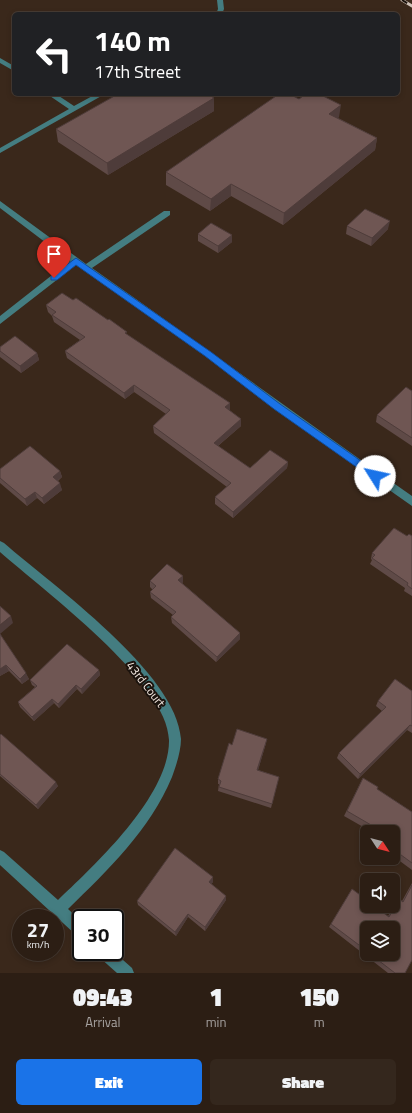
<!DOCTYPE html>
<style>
body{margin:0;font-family:"Titillium Web",sans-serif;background:#34271d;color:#f1f3f6;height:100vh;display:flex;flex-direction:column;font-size:15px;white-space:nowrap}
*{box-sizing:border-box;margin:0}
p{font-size:13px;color:#a6a2a0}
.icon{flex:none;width:22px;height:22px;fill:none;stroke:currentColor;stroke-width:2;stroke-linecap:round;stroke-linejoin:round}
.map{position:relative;height:973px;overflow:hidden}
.details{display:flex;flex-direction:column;background:#2c1e14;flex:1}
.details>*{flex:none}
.hud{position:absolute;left:12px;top:12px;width:388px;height:84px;border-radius:6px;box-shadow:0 2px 6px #0003,0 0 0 1px #483c34;background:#202124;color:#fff;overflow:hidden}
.needle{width:26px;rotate:126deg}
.tools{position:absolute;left:360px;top:825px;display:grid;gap:8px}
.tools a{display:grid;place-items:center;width:40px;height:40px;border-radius:6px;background:#2c1e14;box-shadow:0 2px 6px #0003,0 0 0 1px #483c34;font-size:20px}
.speed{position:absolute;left:12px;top:909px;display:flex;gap:8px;font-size:20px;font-weight:700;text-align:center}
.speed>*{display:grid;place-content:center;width:52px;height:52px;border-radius:50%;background:#2c1e14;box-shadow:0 2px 6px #0003,0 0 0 1px #483c34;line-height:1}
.speed small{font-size:10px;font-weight:400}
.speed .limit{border:2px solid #111;border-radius:6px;background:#fff;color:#111}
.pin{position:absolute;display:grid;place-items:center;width:34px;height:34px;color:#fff;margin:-41px -17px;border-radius:50% 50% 50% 0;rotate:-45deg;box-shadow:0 0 4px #0007}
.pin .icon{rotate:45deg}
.me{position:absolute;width:44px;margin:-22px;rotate:305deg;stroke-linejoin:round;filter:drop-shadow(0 0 3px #0008)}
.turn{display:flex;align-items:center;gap:14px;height:84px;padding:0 16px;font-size:18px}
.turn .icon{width:52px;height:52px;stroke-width:2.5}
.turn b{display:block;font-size:28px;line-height:34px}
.eta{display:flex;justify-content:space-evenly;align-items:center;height:68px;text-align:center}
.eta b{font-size:24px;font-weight:800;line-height:28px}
.action{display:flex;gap:8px;margin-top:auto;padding:8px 16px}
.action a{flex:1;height:46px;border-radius:6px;background:#1a73e8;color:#fff;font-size:16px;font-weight:800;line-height:46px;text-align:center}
.action a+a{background:#34271d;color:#f1f3f6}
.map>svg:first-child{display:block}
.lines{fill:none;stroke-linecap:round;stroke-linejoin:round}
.minor{fill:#447d81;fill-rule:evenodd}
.rail-casing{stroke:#cec1b8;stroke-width:3}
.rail{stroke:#1b130d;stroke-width:2;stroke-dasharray:6;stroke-linecap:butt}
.wall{fill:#5f4a47;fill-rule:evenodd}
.shaded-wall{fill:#4e3c3a}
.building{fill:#6f5653;stroke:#4e3c3a}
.route{fill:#1a73e8;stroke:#114b97}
.labels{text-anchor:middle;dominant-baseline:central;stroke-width:4;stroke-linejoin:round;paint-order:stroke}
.street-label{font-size:12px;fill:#f4e8e0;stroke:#1b130d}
</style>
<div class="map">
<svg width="412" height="973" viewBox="0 0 412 973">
<rect width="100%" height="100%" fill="#3a281b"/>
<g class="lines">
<path class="minor" d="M217,0H223L224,9L222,14H216L218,9Z
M0,58L14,66V71L0,63Z
M47,94H56L74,106L96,94H105L0,153V148L69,109Z
M0,201L86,264L164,211H170V215L92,268C199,343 305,421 412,496V506L274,409L205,356L76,265L0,324V316L70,261L0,208Z
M0,541L4,543C52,585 177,673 181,739C181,751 176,766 172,777C150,830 108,870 68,909L81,921V937L76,935L0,865V850L4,852L58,900C96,864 170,795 169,740C168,682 43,590 0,552Z
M97,952H114L132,968L134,973H117L99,957Z"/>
<defs>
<path id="rail" d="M402,0L412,6"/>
</defs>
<use href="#rail" class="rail-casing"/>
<use href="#rail" class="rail"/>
</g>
<path class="wall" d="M214,111L108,175L58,142L56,129Z
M339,117L338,118L377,138L375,150L283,225L231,196L210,211L166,185V172Z
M347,226L388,229L371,246L346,234Z
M198,234L232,235V242L218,253L198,241Z
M46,305L127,335L230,403V410H229L241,419V426L218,446L250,468L288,462L287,468L233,518L215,504V497L227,487L154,433L153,426L166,414L134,392L125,399L67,358L65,351L80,340L54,322L52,316L48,312Z
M0,347L37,353L39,360L21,373L0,357Z
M412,391V446L376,422L377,415Z
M0,469L60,471L62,477L58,481L62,490L44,504L37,498L27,506L0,483Z
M407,536H412V596L404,591L405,588L370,564L372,560L371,559L372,553Z
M150,581L183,582L182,583L240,633V639L216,662L172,623L171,617L173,615L151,598L150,592L153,590L150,587Z
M0,634L29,679L22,684L9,671L0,676Z
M99,670L100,675L82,694L77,689L59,708L54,703L34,721L20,707L18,702L35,687L32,685L30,680Z
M412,691V733L407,730L358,779L337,758L339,753L382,711L376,706L378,701Z
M0,735L58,786L38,809L0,776Z
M266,743L258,770L279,777L271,808L218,791L219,784H218V779L232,745Z
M363,778L377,789L412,812V870L393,856V832H372L344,816Z
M213,877V882L211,884L226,900L205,931L188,917L176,936L138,905L137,901Z
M412,883V960L405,973H388L329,927L352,889L388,916L396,903L399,899L402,901ZM367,928L393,954H367Z"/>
<path class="shaded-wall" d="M214,98V111L108,175L107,163Z
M341,105L339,117L327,126L329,114Z
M377,138L375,150L283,225L284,213Z
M231,184V196L210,211L211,199Z
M390,221L388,229L371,246L372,238Z
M232,235V242L218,253V246Z
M37,353L39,360L21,373L20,366Z
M134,385V392L125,399L124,393Z
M230,403V410L225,414V407Z
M241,419V426L214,449V443Z
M288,462L287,468L233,518V512Z
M60,471L62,477L54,483L53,477Z
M60,483L62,490L44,504L42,498Z
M35,492L37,498L27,506L25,499Z
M183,576V582L179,586L178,580Z
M11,616L13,623L0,634V625Z
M240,633V639L216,662L217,657Z
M6,665L9,671L0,676V669Z
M99,670L100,675L82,694L81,689Z
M26,673L29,679L22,684L20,679Z
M76,685L77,689L59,708L58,704Z
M52,699L54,703L34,721L32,717Z
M410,725L407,730L358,779L360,774Z
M267,739L266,743L257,774V770Z
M56,782L58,786L38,809L36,805Z
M213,877V882L209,887V882Z
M226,896V900L205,931V927Z
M188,914V917L176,936L175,932Z"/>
<path class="building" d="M118,94H208L214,98L107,163L56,129Z
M279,94H289L299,99L306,94H319L341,105L329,114L377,138L284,213L231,184L211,199L166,172Z
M365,209L390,221L372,238L347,226Z
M211,223L232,235L218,246L198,234Z
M62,293L73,300L76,298L108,320L109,319L127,332L125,333L230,403L225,407L241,419L214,443L250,468L270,450L288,462L233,512L215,497L231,483L153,426L170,410L134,385L124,393L65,351L85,337L52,315L56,312L46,305Z
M15,336L37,353L20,366L0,351V347Z
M406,387L412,391V438L377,415Z
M30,446L60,471L53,477L60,483L42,498L35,492L25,499L0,478V469Z
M394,528L407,536L409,534L412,536V589L407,585L408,583L372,558L375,555L372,553Z
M167,564L183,576L178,580L240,633L217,657L171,617L176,612L150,592L156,586L150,581Z
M0,606L11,616L0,625Z
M0,634L26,673L20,679L6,665L0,669Z
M67,644L99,670L81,689L76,685L58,704L52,699L32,717L18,702L37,686L30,680Z
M395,679L412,691V726L410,725L360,774L339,753L386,707L378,701Z
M237,729L267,739L257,770L279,777L272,804L219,787L221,781L218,779L229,743L232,745Z
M1,734L56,782L36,805L0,774V735Z
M363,778L378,787L377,789L412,812V863L393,849V832H376L378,829L347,811Z
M175,848L213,877L209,882L226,896L205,927L188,914L175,932L137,901Z
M412,885V960L405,973H395L370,954H393V928H367V951L331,924L352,889L367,900V906H374L389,917L399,899L403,902Z"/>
<path class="route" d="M76,258L211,352L280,404L378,473V478H372L274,409L205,356L76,265L57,280H51V276Z"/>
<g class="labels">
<g class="street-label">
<text transform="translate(146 684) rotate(52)">43rd Court</text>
</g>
</g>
</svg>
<div class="tools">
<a><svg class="needle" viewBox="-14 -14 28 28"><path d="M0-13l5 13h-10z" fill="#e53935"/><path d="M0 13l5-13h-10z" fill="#a6a2a0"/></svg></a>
<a><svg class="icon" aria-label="sound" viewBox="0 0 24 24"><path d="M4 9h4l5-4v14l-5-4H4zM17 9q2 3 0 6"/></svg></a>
<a><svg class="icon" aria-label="layers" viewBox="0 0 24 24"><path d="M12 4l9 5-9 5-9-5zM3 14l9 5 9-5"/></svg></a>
</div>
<div class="speed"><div>27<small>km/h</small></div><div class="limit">30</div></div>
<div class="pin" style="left:54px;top:278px;background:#d93025"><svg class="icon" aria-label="arrive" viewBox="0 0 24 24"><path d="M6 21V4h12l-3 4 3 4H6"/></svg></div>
<svg class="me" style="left:375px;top:476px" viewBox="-20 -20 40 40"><circle r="19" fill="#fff"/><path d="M0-13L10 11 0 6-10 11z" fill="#1a73e8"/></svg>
<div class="hud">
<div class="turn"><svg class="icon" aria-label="left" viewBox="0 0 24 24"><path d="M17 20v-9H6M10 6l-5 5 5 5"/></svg><div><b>140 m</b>17th Street</div></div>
</div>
</div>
<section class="details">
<div class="eta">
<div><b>09:43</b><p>Arrival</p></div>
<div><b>1</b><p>min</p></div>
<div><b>150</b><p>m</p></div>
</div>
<div class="action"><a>Exit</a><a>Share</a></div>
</section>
